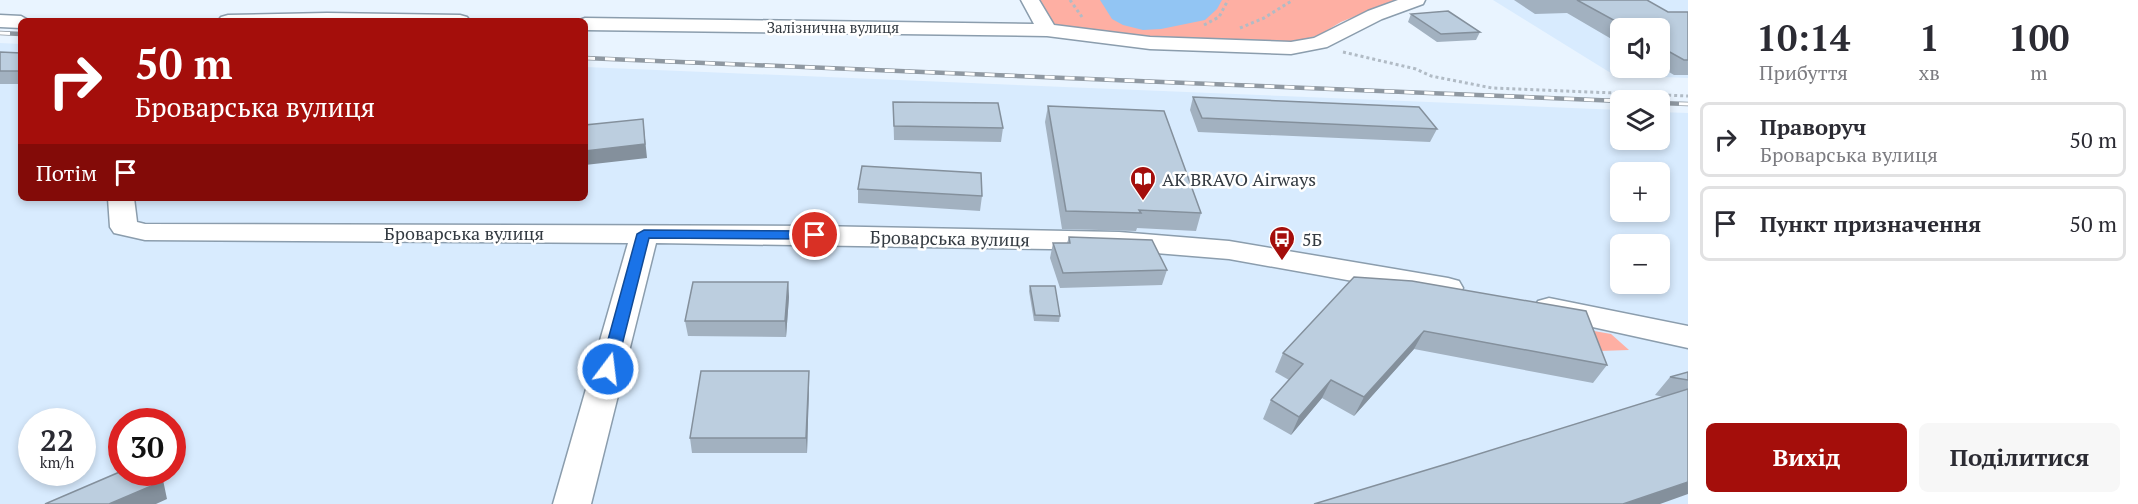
<!DOCTYPE html>
<html lang="uk">
<meta charset="utf-8">
<style>
body{margin:0;font-family:"PT Serif",serif;background:#f7f7f7;color:#2b2b33;height:100vh;display:flex;flex-direction:column;font-size:22px;white-space:nowrap}
*{box-sizing:border-box;margin:0}
p{font-size:20px;color:#7c7c81}
.icon{flex:none;width:33px;height:33px;fill:none;stroke:currentColor;stroke-width:2;stroke-linecap:round;stroke-linejoin:round}
.map{position:relative;flex:1;overflow:hidden}
.details{display:flex;flex-direction:column;background:#fff;width:450px}
.details>*{flex:none}
.top-card{position:absolute;left:18px;top:18px;width:570px;height:183px;border-radius:9px;box-shadow:0 3px 9px #0003;background:#a40e0b;color:#fff;overflow:hidden}
.controls{position:absolute;left:1610px;top:18px;display:grid;gap:12px}
.controls a{display:grid;place-items:center;width:60px;height:60px;border-radius:9px;background:#fff;box-shadow:0 3px 9px #0003;font-size:30px}
.speed{position:absolute;left:18px;top:408px;display:flex;gap:12px;font-size:30px;font-weight:700;text-align:center}
.speed>*{display:grid;place-content:center;width:78px;height:78px;border-radius:50%;background:#fff;box-shadow:0 3px 9px #0003;line-height:1}
.speed small{font-size:15px;font-weight:400}
.speed .limit{border:9px solid #d22;background:#fff;color:#111}
.pin{position:absolute;display:grid;place-items:center;width:51px;height:51px;color:#fff;margin:-26px;border:3px solid #fff;border-radius:50%;box-shadow:0 2px 6px #0007}
.me{position:absolute;width:66px;margin:-33px;rotate:15deg;stroke-linejoin:round;filter:drop-shadow(0 0 4px #0008)}
.turn{display:flex;align-items:center;gap:21px;height:126px;padding:0 18px;font-size:27px}
.turn .icon{width:78px;height:78px;stroke-width:2.5}
.turn b{display:block;font-size:42px;line-height:51px}
.then{display:flex;align-items:center;height:57px;padding:0 18px;background:#0003;gap:12px;font-size:22px}
.eta{display:flex;justify-content:space-evenly;align-items:center;height:102px;text-align:center}
.eta b{font-size:36px;font-weight:700;line-height:42px}
.button{display:flex;gap:12px;margin-top:auto;padding:12px 18px}
.button a{flex:1;height:69px;border-radius:9px;background:#a40e0b;color:#fff;font-size:24px;font-weight:700;line-height:69px;text-align:center}
.button a+a{background:#f7f7f7;color:#2b2b33}
ul{padding:0;list-style:none}
li{display:flex;align-items:center;gap:18px;height:75px;margin:0 12px 9px;padding:0 6px;border:3px solid #e1e1e2;border-radius:9px}
li div{flex:1}
li b{display:block;font-size:22px}
li em{font-style:normal}
main{display:flex;flex:1;min-height:0}
.map>svg:first-child{display:block}
.built{fill:#d8ebfe;fill-rule:evenodd}
.green{fill:#feafa3}
.water{fill:#92c5f3}
.lines{fill:none;stroke-linecap:round;stroke-linejoin:round}
.minor-casing{stroke:#8b9dad;stroke-width:3}
.path{stroke:#b1bbc5;stroke-width:3;stroke-dasharray:3 3;stroke-linecap:butt}
.minor{fill:#fff;fill-rule:evenodd}
.rail-casing{stroke:#8f98a1;stroke-width:4.5}
.rail{stroke:#fff;stroke-width:3;stroke-dasharray:10;stroke-linecap:butt}
.wall{fill:#a2b1c0}
.shaded-wall{fill:#84909c}
.building{fill:#bccedf;stroke:#84909c;stroke-width:1.5}
.route{fill:#1a73e8;stroke:#114b97;stroke-width:1.5}
.labels{text-anchor:middle;dominant-baseline:central;stroke-width:5;stroke-linejoin:round;paint-order:stroke}
.far-street-label{font-size:15px;fill:#333a41;stroke:#fff}
.poi-label{font-size:18px;fill:#333a41;stroke:#fff;text-anchor:start}
.street-label{font-size:18px;fill:#333a41;stroke:#fff}
</style>
<main>
<div class="map">
<svg width="1688" height="504" viewBox="0 0 1688 504">
<rect width="100%" height="100%" fill="#e9f4ff"/>
<path class="built" d="M1493,0H1688V78L1614,75ZM1620,28H1659V68H1620Z
M0,43L21,44V198H585V67L1620,110V140H1659V112L1688,113V504H0ZM1620,172H1659V212H1620ZM1620,244H1659V284H1620ZM32,422H82V472H32ZM122,422H172V472H122Z"/>
<path class="green" d="M1040,0H1395L1341,22L1319,35L1295,42L1145,38L1056,27Z
M1577,328L1611,334L1629,350L1599,351Z"/>
<path class="water" d="M1100,0H1222L1217,9L1205,20L1161,29L1143,30L1123,25L1112,19Z"/>
<g class="lines">
<defs>
<path id="minor" d="M1021,0H1039L1054,25L1150,37L1291,42L1314,38L1368,11L1398,0H1425L1423,4L1382,19L1327,47L1291,54L1150,49L1047,36L585,30V21H577L585,18L1034,24Z
M327,13L460,15L467,17L470,21H218L221,17L228,15Z
M0,15L21,16L30,21H21V28L0,27Z
M108,198H134L137,222L145,224L815,226L1119,232L1229,241L1448,278L1459,281L1463,288L1459,295L1448,298L1229,259L1119,250L656,243L591,504H553L628,243L145,240L114,233L110,227Z
M1549,298L1688,326V348L1538,315L1534,308L1538,301Z"/>
</defs>
<use href="#minor" class="minor-casing"/>
<path class="path" d="M1070,0L1082,17
M1204,25L1219,17L1228,0
M1240,28L1264,18L1293,0
M1343,52L1416,69L1431,76L1492,88L1688,96"/>
<use href="#minor" class="minor"/>
<defs>
<path id="rail" d="M0,33L21,34
M585,58L1620,101
M1659,103L1688,104"/>
</defs>
<use href="#rail" class="rail-casing"/>
<use href="#rail" class="rail"/>
</g>
<path class="wall" d="M1514,0H1647L1668,12H1688V75H1674L1659,66V28H1620V44L1567,13L1535,14Z
M1411,14L1480,32L1476,40L1437,42L1408,22Z
M0,52L21,53V84H0Z
M1193,97L1437,129L1430,142L1198,132L1190,110Z
M893,102L1003,128L1001,142L894,140Z
M1048,106L1201,213L1196,231L1137,228L1136,231L1062,229L1045,122Z
M858,189L982,196L980,211L858,203Z
M1069,237L1167,270L1162,285L1060,288L1050,258L1053,243H1067Z
M1354,277L1607,365L1593,383L1414,349L1354,416L1322,398L1291,435L1263,419L1271,400L1289,380L1275,372L1283,353Z
M788,282L789,297L786,337L688,336L685,321Z
M1030,286L1060,316L1059,322L1034,321L1029,291Z
M1688,372V494L1453,462L1663,397L1655,395L1670,377Z
M809,386L807,453H692L690,438Z"/>
<path class="shaded-wall" d="M643,119L647,158L585,165V151Z
M788,282L789,297L786,337L785,321Z
M1424,331L1414,349L1354,416L1364,397Z
M809,371V386L807,453L806,438Z
M1331,380L1322,398L1291,435L1299,417Z
M153,472H160L162,475L167,499L156,504H109Z
M1688,482V494L1660,504H1623Z"/>
<path class="building" d="M1577,0H1647L1668,12H1688V60H1684L1659,46V28H1628Z
M1448,11L1480,32L1441,34L1411,14Z
M0,52L21,53V71H0Z
M1193,97L1419,107L1437,129L1202,118Z
M893,102L998,103L1003,128L894,126Z
M1048,106L1164,111L1201,213L1139,210L1141,213L1066,211Z
M643,119L645,144L585,151V125Z
M862,166L981,173L982,196L858,189Z
M1069,237L1152,240L1167,270L1063,273L1053,243H1070Z
M1354,277L1412,281L1586,311L1607,365L1424,331L1364,397L1331,380L1299,417L1271,400L1303,364L1283,353Z
M693,282H788L785,321H685Z
M1030,286H1055L1060,316L1035,315Z
M701,371H809L806,438H690Z
M1688,372V380L1670,377Z
M1688,389V482L1623,504H1314L1453,462Z
M122,471V472H153L156,484L109,504H45Z"/>
<path class="route" d="M644,230L815,231L821,235L815,239L649,238L616,369L613,373H602L600,369L637,234Z"/>
<defs>
<symbol id="library-pin" viewBox="-11 -11 22 30"><path d="M0 17L-7.5 6A9.5 9.5 0 1 1 7.5 6Z" fill="#a40e0b" stroke="#fff"/><path d="M-6-4Q-3-5.5-.7-3.5V5Q-3 3-6 4ZM6-4Q3-5.5 .7-3.5V5Q3 3 6 4Z" fill="#fff"/></symbol>
<symbol id="bus-pin" viewBox="-11 -11 22 30"><path d="M0 17L-7.5 6A9.5 9.5 0 1 1 7.5 6Z" fill="#a40e0b" stroke="#fff"/><path d="M-5-6H5V4H4V6H2V4H-2V6H-4V4H-5ZM-3.5-4V0h7V-4ZM-3.5 1.2v1.5H-2V1.2ZM2 1.2v1.5H3.5V1.2Z" fill="#fff"/></symbol>
</defs>
<g fill-rule="evenodd">
<use href="#library-pin" x="1128" y="164" width="30" height="40"/>
<use href="#bus-pin" x="1267" y="224" width="30" height="40"/>
</g>
<g class="labels">
<g class="far-street-label">
<text x="833" y="27">Залізнична вулиця</text>
</g>
<g class="poi-label">
<text x="1162" y="179">АК BRAVO Airways</text>
<text x="1302" y="239">5Б</text>
</g>
<g class="street-label">
<text x="464" y="233">Броварська вулиця</text>
<text transform="translate(950 238) rotate(1)">Броварська вулиця</text>
</g>
</g>
</svg>
<div class="controls">
<a><svg class="icon" aria-label="sound" viewBox="0 0 24 24"><path d="M4 9h4l5-4v14l-5-4H4zM17 9q2 3 0 6"/></svg></a>
<a><svg class="icon" aria-label="layers" viewBox="0 0 24 24"><path d="M12 4l9 5-9 5-9-5zM3 14l9 5 9-5"/></svg></a>
<a>+</a>
<a>−</a>
</div>
<div class="speed"><div>22<small>km/h</small></div><div class="limit">30</div></div>
<div class="pin" style="left:815px;top:235px;background:#d93025"><svg class="icon" aria-label="arrive" viewBox="0 0 24 24"><path d="M6 21V4h12l-3 4 3 4H6"/></svg></div>
<svg class="me" style="left:608px;top:369px" viewBox="-20 -20 40 40"><circle r="17" fill="#1a73e8" stroke="#fff" stroke-width="3"/><path d="M0-11L8 9 0 5-8 9z" fill="#fff"/></svg>
<div class="top-card">
<div class="turn"><svg class="icon" aria-label="right" viewBox="0 0 24 24"><path d="M7 20v-9h11M14 6l5 5-5 5"/></svg><div><b>50 m</b>Броварська вулиця</div></div>
<div class="then">Потім<svg class="icon" aria-label="arrive" viewBox="0 0 24 24"><path d="M6 21V4h12l-3 4 3 4H6"/></svg></div>
</div>
</div>
<section class="details">
<div class="eta">
<div><b>10:14</b><p>Прибуття</p></div>
<div><b>1</b><p>хв</p></div>
<div><b>100</b><p>m</p></div>
</div>
<ul>
<li><svg class="icon" aria-label="right" viewBox="0 0 24 24"><path d="M7 20v-9h11M14 6l5 5-5 5"/></svg><div><b>Праворуч</b><p>Броварська вулиця</p></div><em>50 m</em></li>
<li><svg class="icon" aria-label="arrive" viewBox="0 0 24 24"><path d="M6 21V4h12l-3 4 3 4H6"/></svg><div><b>Пункт призначення</b></div><em>50 m</em></li>
</ul>
<div class="button"><a>Вихід</a><a>Поділитися</a></div>
</section>
</main>
